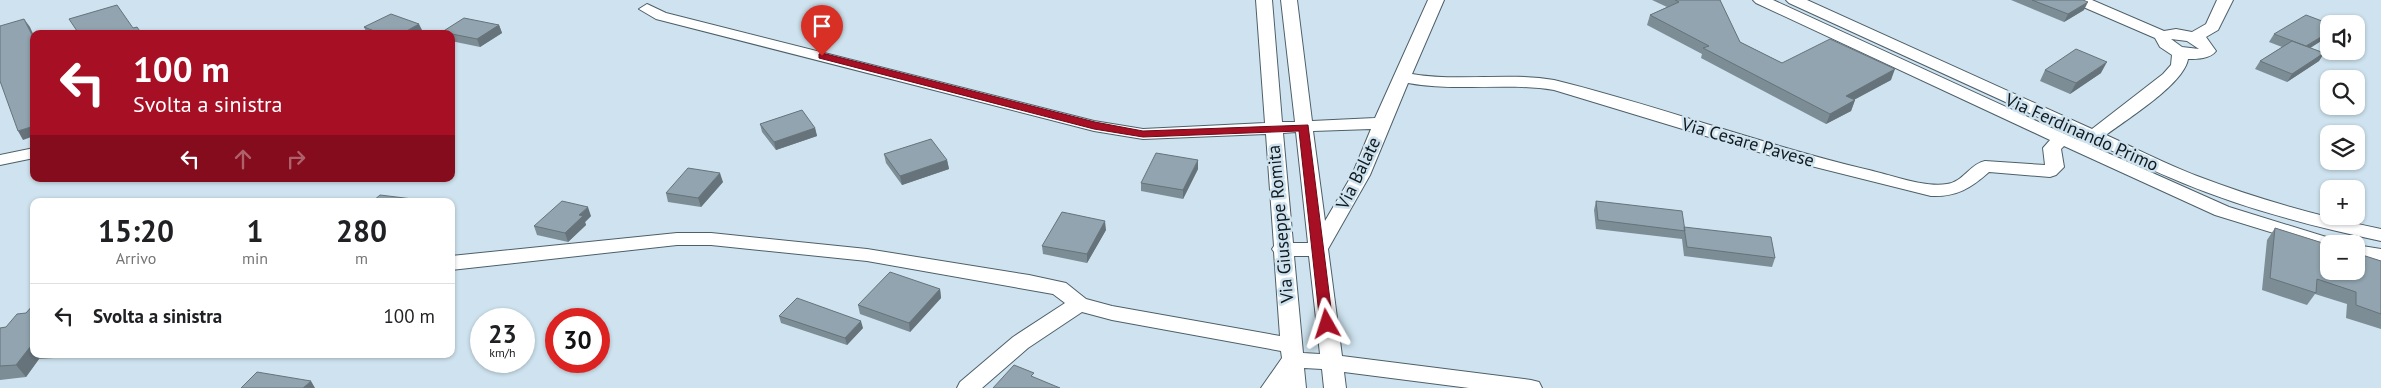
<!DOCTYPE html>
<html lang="it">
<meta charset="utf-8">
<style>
body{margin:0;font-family:"PT Sans",sans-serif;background:#f2f2f2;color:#202124;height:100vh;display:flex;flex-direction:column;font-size:19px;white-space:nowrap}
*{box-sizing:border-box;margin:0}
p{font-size:16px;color:#757577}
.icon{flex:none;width:28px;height:28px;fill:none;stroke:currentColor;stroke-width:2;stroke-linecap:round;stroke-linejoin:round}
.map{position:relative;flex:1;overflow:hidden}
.side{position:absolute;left:30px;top:198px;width:425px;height:160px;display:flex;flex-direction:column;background:#fff;border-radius:10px;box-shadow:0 1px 4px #0004}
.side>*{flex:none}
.top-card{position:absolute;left:30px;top:30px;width:425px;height:152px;border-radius:10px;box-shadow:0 1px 4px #0004;background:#a70f24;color:#fff;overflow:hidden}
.buttons{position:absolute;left:2320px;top:15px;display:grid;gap:10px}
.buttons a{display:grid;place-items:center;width:45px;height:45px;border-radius:10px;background:#fff;box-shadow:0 1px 4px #0004;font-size:25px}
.speed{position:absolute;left:470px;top:308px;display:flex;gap:10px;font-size:25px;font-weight:700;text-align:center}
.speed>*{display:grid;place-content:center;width:65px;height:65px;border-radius:50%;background:#fff;box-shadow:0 1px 4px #0004;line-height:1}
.speed small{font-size:12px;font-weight:400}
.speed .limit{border:8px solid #d22;background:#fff;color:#111}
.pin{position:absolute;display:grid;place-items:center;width:42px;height:42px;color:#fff;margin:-51px -21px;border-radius:50% 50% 50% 0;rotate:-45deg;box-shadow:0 0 5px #0007}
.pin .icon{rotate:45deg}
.me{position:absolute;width:55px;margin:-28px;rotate:354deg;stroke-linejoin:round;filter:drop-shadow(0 0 4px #0008)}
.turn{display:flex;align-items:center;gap:18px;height:105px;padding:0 20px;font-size:22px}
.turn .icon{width:65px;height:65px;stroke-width:2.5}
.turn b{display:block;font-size:35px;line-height:42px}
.lanes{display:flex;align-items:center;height:48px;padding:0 20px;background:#0003;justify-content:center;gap:25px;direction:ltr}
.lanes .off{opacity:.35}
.eta{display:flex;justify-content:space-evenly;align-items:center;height:85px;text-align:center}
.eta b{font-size:30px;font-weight:600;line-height:35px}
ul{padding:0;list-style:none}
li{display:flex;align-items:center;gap:15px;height:65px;padding:0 20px;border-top:1px solid #e0e0e0}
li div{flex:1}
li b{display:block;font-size:19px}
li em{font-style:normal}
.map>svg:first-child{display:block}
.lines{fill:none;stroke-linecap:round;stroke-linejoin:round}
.street-casing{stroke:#4d5f69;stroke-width:2}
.street{fill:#fff;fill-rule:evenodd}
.wall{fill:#7d8d96}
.shaded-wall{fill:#66737a}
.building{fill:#91a4af;stroke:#66737a}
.route{fill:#a70f24;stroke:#6d0a17}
.labels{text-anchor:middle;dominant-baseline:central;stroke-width:5;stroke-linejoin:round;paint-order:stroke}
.street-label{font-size:18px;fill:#11191d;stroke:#cee3ef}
</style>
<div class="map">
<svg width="2381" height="388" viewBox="0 0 2381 388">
<rect width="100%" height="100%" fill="#cee3ef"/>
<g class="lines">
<defs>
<path id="street" d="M1256,0H1272L1282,122H1295L1281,0H1297L1312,121L1375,118L1428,0H1444L1412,74C1459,82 1507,72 1554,80C1660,106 1762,145 1869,170C1891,175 1925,188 1947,184C1963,182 1970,164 1985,161L2045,165L2043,148L2050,140L1756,3L1753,0H1773L2078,140L2082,137L1789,3L1786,0H1807L2092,129L2163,74L2171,65L2172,55L2160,47L2155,38L2074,3L2071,0H2092L2164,31L2176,29L2192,32L2206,24L2217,0H2233L2218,30L2206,37L2216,51C2210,59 2197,59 2188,59C2184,84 2127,119 2106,135C2137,149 2166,164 2197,176C2257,199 2318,216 2381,229V241C2314,227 2246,209 2183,183C2153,171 2125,157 2096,143L2092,146L2229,207L2336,240L2339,244H2329V250L2215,215L2064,146L2061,149L2064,167L2056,175L2050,177L1989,172C1971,188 1957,197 1931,196L1775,157L1554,90C1505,82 1456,92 1408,83L1370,175L1328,249L1342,356L1531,380L1539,382L1542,388H1469L1344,372L1346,388H1324L1322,369L1304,368L1306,388H1261L1282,358L1281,351L1112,320L1082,312L1028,348L982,388H957L960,382L1013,337L1065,303L1053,294L867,261L711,245H677L451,270V256L677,233H711L867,249L1029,275L1066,283L1086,299L1112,306L1280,336L1274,252L1272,249L1274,246L1266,134L1143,139L1094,131L656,19L639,9L647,4L666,13L1094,121L1143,129L1265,123ZM2171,39L2187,41L2199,49L2182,47ZM1371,129L1352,175L1325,221L1313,131ZM1296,132L1308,243H1293L1283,133ZM1294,256H1309L1320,354L1303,353Z
M34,148V158L0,165V155Z
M2356,245L2381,249V261L2356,257Z"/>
</defs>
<use href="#street" class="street-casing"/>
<use href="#street" class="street"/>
</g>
<path class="wall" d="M1652,0H1720L1740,42L1782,63L1891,80L1854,100H1855L1851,111L1826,124L1701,58L1702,54L1647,25L1650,15L1667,7Z
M2011,0H2083L2084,10L2064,22Z
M499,25L502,33L480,47L451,41V34H443L442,32Z
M364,27L423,32L420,34H367Z
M2274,34L2311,48L2324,53L2319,61L2287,82L2255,69L2260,61L2282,47L2269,42Z
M2045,70L2101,73L2070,94L2040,81Z
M760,124L815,128L817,136L776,150L762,132Z
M884,154L947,160L949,169L902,185L886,163Z
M1198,169L1183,199L1141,191V183Z
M723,182L701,207L668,202L666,193Z
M1596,201L1684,228L1775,258L1772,267L1684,256L1682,239L1596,229L1594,210Z
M591,216L585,222L586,225L568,242L537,235L534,226Z
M2275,228L2381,261V329L2346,318L2347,304L2315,294L2307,305L2262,290L2267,240Z
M1106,230L1087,263L1043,254L1042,246Z
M940,289L941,298L910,332L860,314L858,305Z
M34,304V354H70L68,357L39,359L26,377L0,380V328L6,327L26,313Z
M779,316L863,328L847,345L781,323Z"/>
<path class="shaded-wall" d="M2088,2L2084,10L2064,22L2068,14Z
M24,19L30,27L34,36V39Z
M419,24L423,32L420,34H401Z
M499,25L502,33L480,47L477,39Z
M2329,32V36L2301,54L2306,46Z
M2324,53L2319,61L2287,82L2292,74Z
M2107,62L2101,73L2070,94L2076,83Z
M1895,69L1891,80L1842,106L1846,96Z
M1855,100L1851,111L1826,124L1830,114Z
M34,126V136L23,140L18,131Z
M815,128L817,136L776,150L774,142Z
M947,160L949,169L902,185L900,176Z
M1198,160V169L1183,199V190Z
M720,173L723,182L701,207L698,198Z
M588,207L591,216L585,222L586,225L568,242L565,233L579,215Z
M1105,221L1106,230L1087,263V254Z
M940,289L941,298L910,332L909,323Z
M861,321L863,328L847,345L845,338Z
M30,347L34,352V354H35L39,359L26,377L16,365Z
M311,381L315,388H303Z"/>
<path class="building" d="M1675,0H1720L1740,42L1782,63L1830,39L1895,69L1846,96L1855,100L1830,114L1703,48L1709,46L1650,15L1679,2Z
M2032,0H2083L2088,2L2068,14Z
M117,5L133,28L137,27L142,34H79L69,19Z
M391,14L419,24L401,34H382L364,27Z
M2306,15L2330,24H2329V32L2306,46L2274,34Z
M464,18L499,25L477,39L442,32Z
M24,19L34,39V126L18,131L0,81V26Z
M2292,41L2324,53L2292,74L2260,61Z
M2076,49L2107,62L2076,83L2045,70Z
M802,110L815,128L774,142L760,124Z
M931,139L947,160L900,176L884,154Z
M1156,153L1198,160L1183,190L1141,183Z
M688,168L720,173L698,198L666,193Z
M380,195L429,201H373Z
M562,201L588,207L579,215L583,216L565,233L534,226Z
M1596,201L1682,211L1685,231L1598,220Z
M1062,212L1105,221L1087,254L1042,246Z
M1684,227L1771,237L1775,258L1687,247Z
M2275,228L2329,245V271H2356V253L2381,261V314L2356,305V292L2317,279L2316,293L2270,278Z
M890,272L940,289L909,323L858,305Z
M797,298L861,321L845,338L779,316Z
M34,304V347H30L16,365L0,366V328L6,327L17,314L26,313Z
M1014,365L1034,373L1031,376L1060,388H993Z
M257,372L311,381L303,388H241Z"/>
<path class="route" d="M822,53L1095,122L1143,131L1308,125L1333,324L1327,329L1320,324L1299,131L1143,137L1094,129L819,58V54Z"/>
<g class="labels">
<g class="street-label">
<text transform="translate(2082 132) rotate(24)">Via Ferdinando Primo</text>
<text transform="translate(1748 142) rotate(16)">Via Cesare Pavese</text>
<text transform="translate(1358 173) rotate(-64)">Via Balate</text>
<text transform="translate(1280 224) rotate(-95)">Via Giuseppe Romita</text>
</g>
</g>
</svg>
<div class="buttons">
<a><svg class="icon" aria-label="sound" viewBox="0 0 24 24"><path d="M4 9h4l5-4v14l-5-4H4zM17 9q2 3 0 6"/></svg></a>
<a><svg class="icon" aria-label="search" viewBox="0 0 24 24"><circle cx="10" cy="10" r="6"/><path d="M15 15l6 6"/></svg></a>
<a><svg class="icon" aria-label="layers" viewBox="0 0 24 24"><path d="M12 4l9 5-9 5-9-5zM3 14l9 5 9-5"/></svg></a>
<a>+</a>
<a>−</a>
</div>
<div class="speed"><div>23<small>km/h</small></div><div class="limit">30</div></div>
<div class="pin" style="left:822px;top:56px;background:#d93025"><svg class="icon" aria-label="arrive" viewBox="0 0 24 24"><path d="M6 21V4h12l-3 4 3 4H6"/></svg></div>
<svg class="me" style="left:1327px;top:324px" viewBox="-20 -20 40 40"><path d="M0-17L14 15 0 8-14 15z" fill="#a70f24" stroke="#fff" stroke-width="4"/></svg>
<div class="top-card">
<div class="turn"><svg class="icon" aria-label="left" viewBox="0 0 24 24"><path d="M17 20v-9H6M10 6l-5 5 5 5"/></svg><div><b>100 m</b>Svolta a sinistra</div></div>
<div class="lanes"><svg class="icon" aria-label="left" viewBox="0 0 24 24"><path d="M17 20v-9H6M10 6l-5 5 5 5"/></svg><svg class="icon off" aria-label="ahead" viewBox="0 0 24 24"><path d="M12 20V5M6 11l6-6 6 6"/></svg><svg class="icon off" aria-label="right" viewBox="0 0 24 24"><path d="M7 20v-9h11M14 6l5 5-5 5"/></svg></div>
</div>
<section class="side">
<div class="eta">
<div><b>15:20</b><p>Arrivo</p></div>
<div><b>1</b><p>min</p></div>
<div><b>280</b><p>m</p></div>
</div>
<ul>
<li><svg class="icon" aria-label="left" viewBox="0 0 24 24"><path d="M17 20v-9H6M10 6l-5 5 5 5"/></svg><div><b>Svolta a sinistra</b></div><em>100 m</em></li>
</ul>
</section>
</div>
